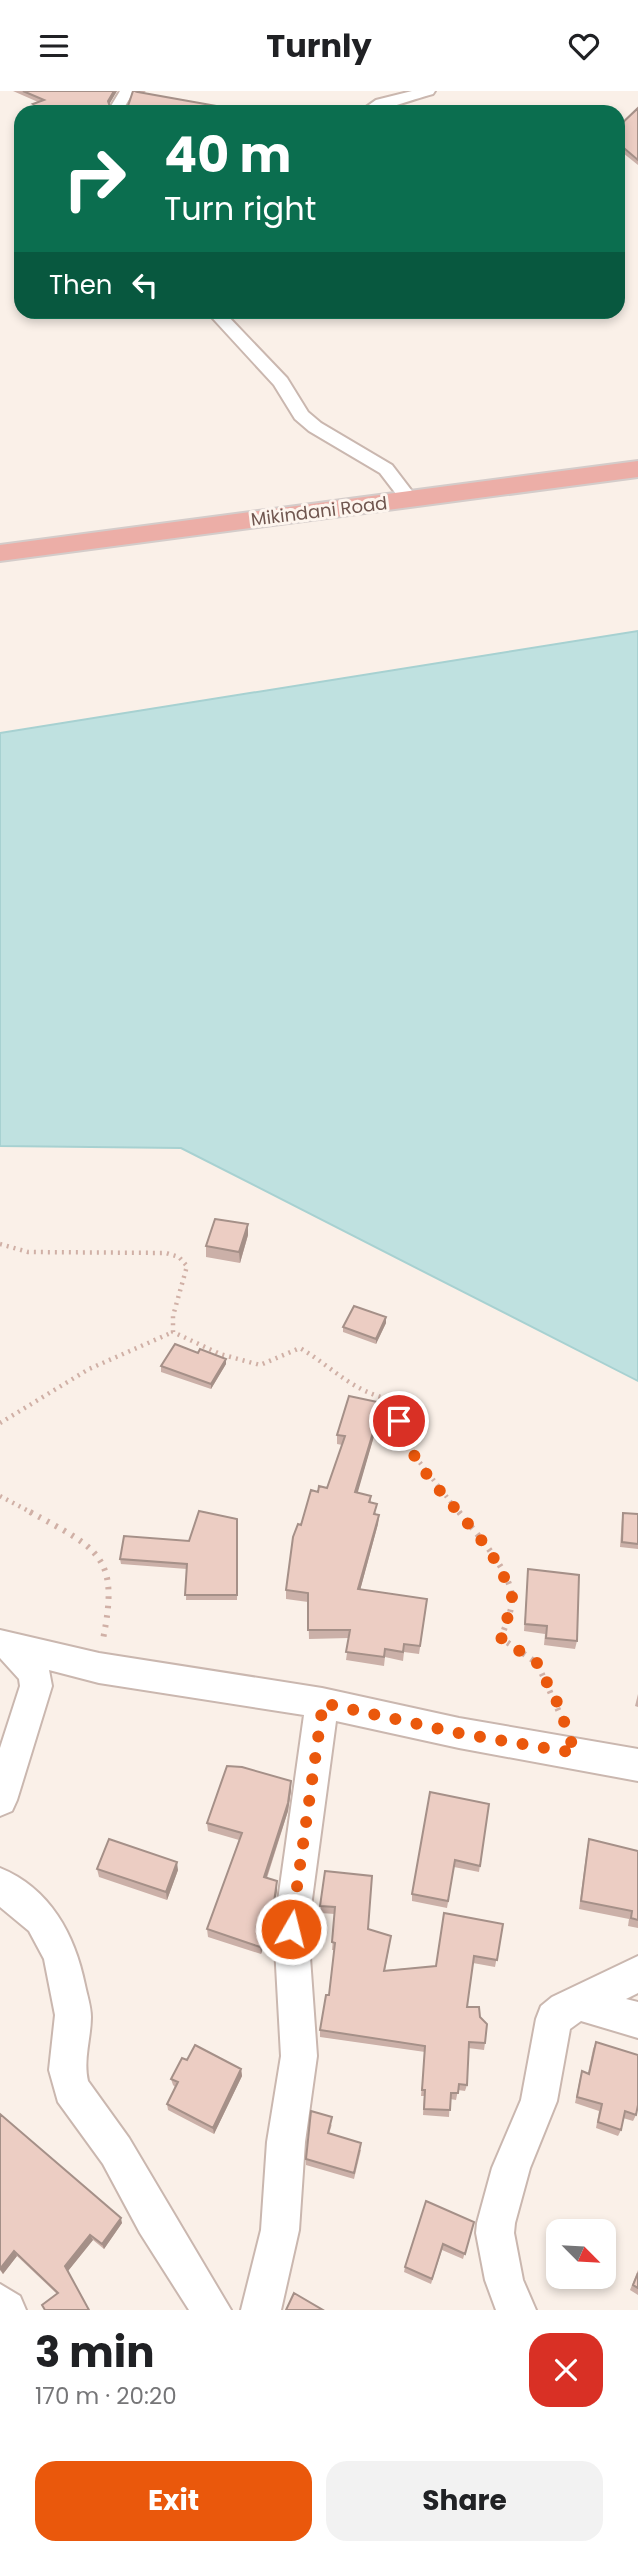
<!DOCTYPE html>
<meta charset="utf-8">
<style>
body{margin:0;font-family:Poppins,sans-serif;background:#f2f2f2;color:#202124;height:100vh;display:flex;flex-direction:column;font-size:26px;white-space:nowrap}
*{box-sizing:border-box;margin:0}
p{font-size:23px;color:#757577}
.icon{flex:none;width:38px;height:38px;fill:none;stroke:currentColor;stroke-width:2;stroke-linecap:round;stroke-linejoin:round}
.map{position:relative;height:2219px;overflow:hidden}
.side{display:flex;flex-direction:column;background:#fff;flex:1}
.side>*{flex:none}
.banner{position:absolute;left:14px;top:14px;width:611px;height:214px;border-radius:21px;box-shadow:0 4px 10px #0003;background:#0b6e4f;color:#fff;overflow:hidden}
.needle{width:46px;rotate:114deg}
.buttons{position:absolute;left:546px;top:2128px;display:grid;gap:14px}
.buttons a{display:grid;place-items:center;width:70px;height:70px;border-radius:14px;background:#fff;box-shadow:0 4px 10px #0003;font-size:35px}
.pin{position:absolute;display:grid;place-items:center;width:60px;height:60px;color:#fff;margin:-30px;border:4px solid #fff;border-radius:50%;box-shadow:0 2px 7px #0007}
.me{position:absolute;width:77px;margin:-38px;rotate:8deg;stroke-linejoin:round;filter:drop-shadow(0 0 5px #0008)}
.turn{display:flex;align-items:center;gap:24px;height:147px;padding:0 35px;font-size:32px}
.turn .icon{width:91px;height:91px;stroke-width:2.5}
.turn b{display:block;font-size:49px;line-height:60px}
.then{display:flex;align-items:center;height:66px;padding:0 35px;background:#0003;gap:14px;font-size:26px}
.round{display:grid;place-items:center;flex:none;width:74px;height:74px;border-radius:21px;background:#f2f2f2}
.head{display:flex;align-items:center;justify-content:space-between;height:119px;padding:0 35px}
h1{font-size:42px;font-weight:700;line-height:52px}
.button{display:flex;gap:14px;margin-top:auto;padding:14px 35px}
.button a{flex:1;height:80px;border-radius:21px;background:#ea580c;color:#fff;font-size:28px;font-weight:700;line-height:80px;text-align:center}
.button a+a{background:#f2f2f2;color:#202124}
header{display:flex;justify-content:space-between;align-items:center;height:91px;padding:0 35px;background:#fff;font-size:32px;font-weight:700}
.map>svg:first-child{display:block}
.water{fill:#bfe1e0;stroke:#a7d1d1;stroke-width:2}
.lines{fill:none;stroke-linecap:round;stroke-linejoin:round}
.street-casing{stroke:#cab7af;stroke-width:4}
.highway-casing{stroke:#d4ccca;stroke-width:4}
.path-far1{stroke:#d0b0a6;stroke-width:4.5;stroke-dasharray:2 5;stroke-linecap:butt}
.path{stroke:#d0b0a6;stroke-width:6;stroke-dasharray:2.5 7;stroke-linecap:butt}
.street{fill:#fff;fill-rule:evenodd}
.highway{fill:#ecaea7;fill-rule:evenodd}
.wall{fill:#cbb0a8}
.shaded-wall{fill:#a59088}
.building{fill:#eccdc3;stroke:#a59088;stroke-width:2}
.route{stroke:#ea580c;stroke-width:12;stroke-dasharray:0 21.6}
.labels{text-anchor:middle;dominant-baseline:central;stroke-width:6;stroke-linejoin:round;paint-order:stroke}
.far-street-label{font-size:18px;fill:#70564f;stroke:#fdf5ee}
</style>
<header><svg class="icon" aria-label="menu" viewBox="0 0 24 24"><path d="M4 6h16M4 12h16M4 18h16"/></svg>Turnly<svg class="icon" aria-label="heart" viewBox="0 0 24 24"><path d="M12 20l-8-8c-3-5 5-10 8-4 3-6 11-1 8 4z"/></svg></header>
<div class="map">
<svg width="638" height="2219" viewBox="0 0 638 2219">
<rect width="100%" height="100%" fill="#faf0e8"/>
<path class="water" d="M638,540V1290L181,1057L0,1055V642Z"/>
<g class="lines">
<defs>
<path id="street" d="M120,0H134L125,15V21H111V15Z
M412,0H435L433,3C410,9 382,21 359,21L376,9Z
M206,220H223L287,287L308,321L321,332L392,374L418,408L415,412H403L380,382L309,340L295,328L274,294Z
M0,1539L99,1562L322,1597L459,1627L638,1658V1690L459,1657L336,1630L308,1838L317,1965L305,2051L299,2139L281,2219H241L261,2139L267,2051L281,1965L274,1838L304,1624L99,1592L49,1579L52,1595L17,1709L12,1720L0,1725V1657L20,1595L19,1588L0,1567Z
M0,1777C50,1797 75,1844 85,1894C87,1904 91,1915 91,1926C91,1947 83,1968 88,1990L129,2047L231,2219H189L140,2142L103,2073L58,2011L49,1979L55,1924L44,1868L29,1840L0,1816Z
M638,1865V1902L626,1908L638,1911V1947L581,1930L570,1938L557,2010L530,2077L515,2132L514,2142L523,2189L536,2219H496L485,2189L476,2142L477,2132L492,2077L521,2009L536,1928L541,1915L552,1906Z
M0,2193L20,2205L26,2219H0Z"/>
<path id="highway" d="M638,370V386L0,470V454Z"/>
</defs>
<use href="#street" class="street-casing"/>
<use href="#highway" class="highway-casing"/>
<path class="path-far1" d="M0,1153L28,1161L166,1162L179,1166L187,1175L173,1225V1241L220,1263L260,1274L300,1257C334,1277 352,1301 393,1309L407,1355L460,1423
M0,1332L89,1278L173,1241
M0,1405L34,1423"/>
<path class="path" d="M30,1421C99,1458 120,1466 103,1548
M459,1421C475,1441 514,1483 512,1510C511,1523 505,1535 501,1547L537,1572L564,1632"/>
<use href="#street" class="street"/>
<use href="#highway" class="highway"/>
</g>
<path class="wall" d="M13,0H117L109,14L111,19L127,18L133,0H146L143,2L250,21H39L34,18L33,13L38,11Z
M638,17V74L618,58V36Z
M248,1133V1144L240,1172L206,1166V1155Z
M386,1232L376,1253L343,1241V1236Z
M226,1273L211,1298L161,1281V1275Z
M382,1312L381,1321L357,1402L371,1405V1412L376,1423L379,1424L378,1433L360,1499L426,1517L419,1563L404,1561L403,1570L385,1566L384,1575L346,1569L349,1547L309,1548L308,1511L286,1508V1499L301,1434L318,1401L327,1397L342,1354L337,1353V1344Z
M623,1422L638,1423V1458L620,1456L622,1427Z
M238,1434L237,1509H186L187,1478L121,1473L120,1468L189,1450Z
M528,1478L577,1550L575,1558L544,1554L545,1543L524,1540Z
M638,1603V1616L635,1615Z
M291,1690V1699L288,1720L267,1787L277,1790V1798L273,1826L261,1863L208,1846L207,1838L239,1749L208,1740L207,1732Z
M489,1713L479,1781L454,1776L447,1817L412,1810V1803Z
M589,1748L638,1760V1837L628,1835L629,1828L579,1818L587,1757Z
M97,1778L178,1779L167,1809L99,1786Z
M325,1780L368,1838L390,1852L385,1879L436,1875L503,1833L495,1876L473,1872L467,1916L480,1926L485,1952L484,1959L468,1957L467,1994L465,2000L458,1999L456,2009L450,2008L449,2026L423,2024L424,2005H421L425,1961L320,1946V1939L329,1904L334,1859H332L335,1823L320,1822Z
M596,1951L636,2024L633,2030L623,2027L621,2039L618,2045L596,2037L599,2020L575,2012L580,1987L582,1980L588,1982L593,1958Z
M187,1969L241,1978L242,1985L214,2043L168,2019L167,2013L175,1996L173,1994L171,1988Z
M0,2023L122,2132L104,2158L93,2149L68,2180L57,2203L17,2165L3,2183L0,2179Z
M332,2033L329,2043L361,2059L354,2088L306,2074V2068Z
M474,2131L463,2168L442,2159L431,2193L404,2181L405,2176Z
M638,2179V2204L630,2199Z"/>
<path class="shaded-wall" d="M114,0H117L108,15V10Z
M248,1133V1144L240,1172L239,1161Z
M386,1226V1232L376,1253V1248Z
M226,1268V1273L211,1298V1293Z
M382,1312L381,1321L355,1411V1401Z
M379,1424L378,1433L358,1507V1498Z
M291,1690V1699L288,1720L264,1794V1786Z
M177,1771L178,1779L167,1809L166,1801Z
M277,1790V1798L273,1826L261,1863L260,1856Z
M241,1978L242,1985L214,2043L213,2037Z
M121,2127L122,2132L104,2158L102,2153Z
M90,2144L93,2149L68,2180L65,2175Z
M14,2160L17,2165L3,2183L0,2178Z"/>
<path class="building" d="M23,0H114L108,10L111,19L127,18L133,0H140L138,1L250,21H47L33,13L44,9Z
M638,17V69L618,52V36Z
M215,1128L248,1133L239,1161L206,1155Z
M354,1215L386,1226L376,1248L343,1236Z
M175,1253L198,1262L200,1258L226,1268L211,1293L161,1275Z
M349,1305L382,1312L355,1401L371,1405L369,1411L377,1413L374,1423L379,1424L358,1498L427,1508L420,1555L404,1553L403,1561L385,1558L384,1566L346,1561L350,1539H308V1502L286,1499L293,1446L298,1433L301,1434L311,1399L318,1401L319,1395L327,1397L345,1345L337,1344Z
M199,1420L237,1428V1504H185L187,1473L120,1468L124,1445L189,1450Z
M623,1422L638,1423V1453L622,1451Z
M528,1478L579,1484L577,1550L546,1547L547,1535L525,1533Z
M227,1675L242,1676L291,1690L288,1712L264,1786L277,1790L273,1818L260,1856L207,1838L242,1742L207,1732Z
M430,1701L489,1713L480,1775L455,1769L448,1810L412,1803Z
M109,1748L177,1771L166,1801L97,1778Z
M589,1748L638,1760V1829L631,1827L632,1820L581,1810Z
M325,1780L372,1785L368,1838L391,1845L384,1880L436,1875L444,1822L503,1833L497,1869L474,1865L467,1916H479L480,1926L487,1933L485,1952L469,1951L467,1994L459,1993L458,2002H451L450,2019L424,2018L425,1999H422L425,1955L320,1939L326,1904H329L335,1852L332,1851L335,1816L320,1815Z
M596,1951L638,1964V2014L636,2024L625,2020L621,2039L598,2031L602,2013L577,2006L582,1980L589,1983Z
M195,1954L241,1978L213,2037L167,2013L178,1991L171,1988L182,1967L187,1969Z
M311,2020L332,2026L328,2042L361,2052L354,2082L306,2068Z
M0,2023L121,2127L102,2153L90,2144L65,2175L89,2219H45L42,2214L58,2202L14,2160L0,2178Z
M426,2110L474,2131L465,2163L443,2153L432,2188L405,2176Z
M638,2182V2197L633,2194Z
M294,2202L323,2219H286Z"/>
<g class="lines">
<path class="route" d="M291,1838L323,1612L458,1642L575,1662L558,1613L537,1572L501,1547C504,1535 512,1518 512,1505C512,1500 506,1491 504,1486C477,1428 417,1392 399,1330"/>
</g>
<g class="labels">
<g class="far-street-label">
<text transform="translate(319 420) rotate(-7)">Mikindani Road</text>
</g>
</g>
</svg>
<div class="buttons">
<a><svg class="needle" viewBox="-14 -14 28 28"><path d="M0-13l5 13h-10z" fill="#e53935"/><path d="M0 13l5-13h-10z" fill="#757577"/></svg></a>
</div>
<div class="pin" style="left:399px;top:1330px;background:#d93025"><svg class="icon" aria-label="arrive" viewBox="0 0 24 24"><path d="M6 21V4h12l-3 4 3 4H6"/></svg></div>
<svg class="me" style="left:291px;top:1838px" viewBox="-20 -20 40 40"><circle r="17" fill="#ea580c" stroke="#fff" stroke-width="3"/><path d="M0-11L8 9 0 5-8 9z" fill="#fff"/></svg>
<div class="banner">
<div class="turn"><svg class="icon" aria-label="right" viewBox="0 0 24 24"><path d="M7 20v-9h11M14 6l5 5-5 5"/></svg><div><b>40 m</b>Turn right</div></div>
<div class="then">Then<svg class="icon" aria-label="left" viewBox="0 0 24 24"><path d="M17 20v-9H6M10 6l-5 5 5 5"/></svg></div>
</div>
</div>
<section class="side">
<div class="head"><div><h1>3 min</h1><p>170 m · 20:20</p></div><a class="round" style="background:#d93025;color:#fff"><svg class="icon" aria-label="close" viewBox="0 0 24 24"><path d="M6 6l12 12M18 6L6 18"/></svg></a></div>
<div class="button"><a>Exit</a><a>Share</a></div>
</section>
